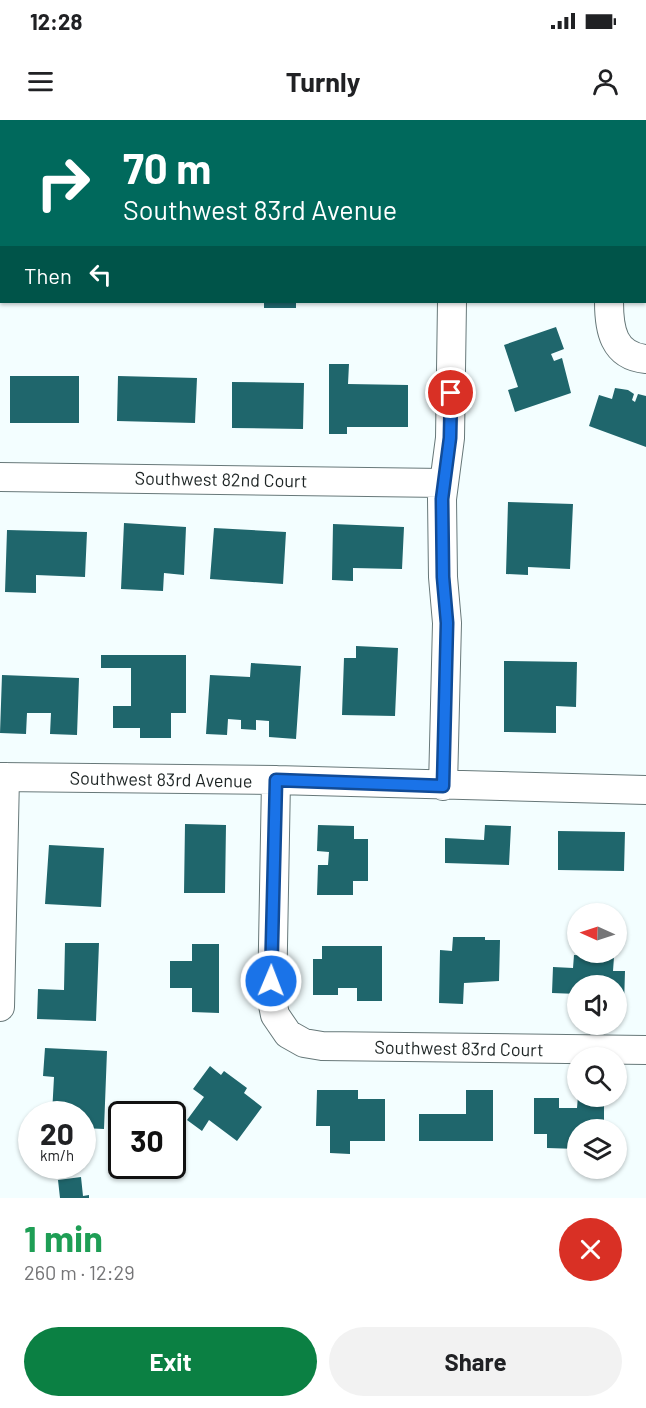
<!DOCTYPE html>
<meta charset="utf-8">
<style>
body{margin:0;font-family:Barlow,sans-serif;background:#f2f2f2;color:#202124;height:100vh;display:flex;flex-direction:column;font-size:22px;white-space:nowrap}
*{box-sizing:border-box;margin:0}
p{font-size:20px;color:#757577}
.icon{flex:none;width:33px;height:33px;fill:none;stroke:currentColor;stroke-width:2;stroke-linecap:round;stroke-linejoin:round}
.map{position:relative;height:1078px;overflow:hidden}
.side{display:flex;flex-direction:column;background:#fff;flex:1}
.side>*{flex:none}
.hud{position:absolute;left:0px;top:0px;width:646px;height:183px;box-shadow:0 2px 4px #0004;background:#00695c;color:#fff;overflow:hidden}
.needle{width:39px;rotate:273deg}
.tools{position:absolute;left:567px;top:783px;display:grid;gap:12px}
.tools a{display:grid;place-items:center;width:60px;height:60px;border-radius:50%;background:#fff;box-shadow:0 2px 4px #0004;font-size:30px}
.speed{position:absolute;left:18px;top:981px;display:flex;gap:12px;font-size:30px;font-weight:700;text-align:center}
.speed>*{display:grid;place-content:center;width:78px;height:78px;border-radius:50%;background:#fff;box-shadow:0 2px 4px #0004;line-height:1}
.speed small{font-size:15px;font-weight:400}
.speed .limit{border:3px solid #111;border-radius:9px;background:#fff;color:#111}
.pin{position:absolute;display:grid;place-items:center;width:51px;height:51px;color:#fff;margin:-26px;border:3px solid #fff;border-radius:50%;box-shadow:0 2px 6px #0007}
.me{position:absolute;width:66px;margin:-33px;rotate:1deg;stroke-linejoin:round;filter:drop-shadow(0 0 4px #0008)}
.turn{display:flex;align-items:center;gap:21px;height:126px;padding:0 24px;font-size:27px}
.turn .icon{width:78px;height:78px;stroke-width:2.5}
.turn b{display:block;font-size:42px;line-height:51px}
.then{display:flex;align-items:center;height:57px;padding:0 24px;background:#0003;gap:12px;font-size:22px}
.round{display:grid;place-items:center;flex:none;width:63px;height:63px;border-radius:32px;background:#f2f2f2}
.head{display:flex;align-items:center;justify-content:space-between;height:102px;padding:0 24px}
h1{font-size:36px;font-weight:700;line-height:45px;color:#1e9e55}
.primary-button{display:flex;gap:12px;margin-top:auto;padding:12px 24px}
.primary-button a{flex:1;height:69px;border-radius:36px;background:#0b8043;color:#fff;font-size:24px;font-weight:700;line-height:69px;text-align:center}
.primary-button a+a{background:#f2f2f2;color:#202124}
.status{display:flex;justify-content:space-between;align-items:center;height:42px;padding:0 30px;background:#fff;direction:ltr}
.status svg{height:16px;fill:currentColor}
header{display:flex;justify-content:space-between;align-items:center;height:78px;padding:0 24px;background:#fff;font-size:27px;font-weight:700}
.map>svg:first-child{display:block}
.building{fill:#1f666c}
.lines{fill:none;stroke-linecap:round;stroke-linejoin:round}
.minor-casing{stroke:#677879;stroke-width:30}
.minor{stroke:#fff;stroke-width:28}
.route-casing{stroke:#114b97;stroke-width:15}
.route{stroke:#1a73e8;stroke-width:10}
.labels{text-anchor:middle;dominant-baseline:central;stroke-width:6;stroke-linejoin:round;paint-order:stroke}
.street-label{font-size:18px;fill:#1e2525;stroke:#fff}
</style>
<div class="status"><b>12:28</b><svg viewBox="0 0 49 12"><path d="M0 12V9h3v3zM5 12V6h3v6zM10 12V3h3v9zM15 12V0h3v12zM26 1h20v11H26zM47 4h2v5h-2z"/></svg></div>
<header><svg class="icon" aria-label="menu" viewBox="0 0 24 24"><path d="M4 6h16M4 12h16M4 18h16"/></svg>Turnly<svg class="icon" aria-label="person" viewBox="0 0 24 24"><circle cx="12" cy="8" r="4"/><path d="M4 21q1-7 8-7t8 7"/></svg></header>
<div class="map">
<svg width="646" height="1078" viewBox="0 0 646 1078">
<rect width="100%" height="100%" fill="#f3feff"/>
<path class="building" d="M264,182H296V188H264Z
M556,207L564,229L551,234L554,241L562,238L571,273L515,292L508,270L518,267L504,225Z
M329,244H349L348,264L408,265V307H347V314H329Z
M10,256H79V303H10Z
M118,256L197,258L195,303L117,301Z
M232,262L304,263L303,309L232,308Z
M615,268L628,270L634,274L632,280L635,282L638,274L646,276V327L589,306L599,275L612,279Z
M508,382L573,384L570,449L528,447V455L506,454Z
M124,403L186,407L184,455L164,453L163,471L121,469Z
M333,404L404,407L402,449L353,448V461L332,460Z
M214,408L286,412L283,464L210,459Z
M7,410L87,412L85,457L36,455V473L5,472Z
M356,526L398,528L395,596L342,595L344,538H356Z
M101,535H186V593H171V618H140V608H113V586H131V548H101Z
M504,541L577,542L576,587L556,586V613L504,612Z
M251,543L301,546L296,619L269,617V601L256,600V610L241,609V600L228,599L227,615L206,614L210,555L250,557Z
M2,555L79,558L77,615L50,614L51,593H27L26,614L0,613Z
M185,704L226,705L225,773H184Z
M318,705L354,706V719H368V761H353V775H317L318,745H328L329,732L317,731Z
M485,705L511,706L509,745L445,743V718L484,720Z
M558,711L625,712L624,751L558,750Z
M49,725L104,728L101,787L45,784Z
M453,817H485V820H500L499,861L464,863L463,884L439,883L440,830L452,831Z
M65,823H99L96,901L37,899L38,869L64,870Z
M192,824H219V893L192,892V868H170V841H192Z
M322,826H382V881H357V868H338V875H313V839H322Z
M574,835L614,837L613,851H625L624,885H616V866H578V874L552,873L553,847L573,848Z
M45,928L107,931L104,1009L82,1008V994H52L54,957L43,956Z
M210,946L221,955L224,951L247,968L244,973L262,987L237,1021L209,1000L202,1011L187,1000L204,977L193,969Z
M317,970H358V979H385V1021H350V1034L330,1033V1006H316Z
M466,970H493V1021H419V994H466Z
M578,976H604V1010H578V1029L547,1028V1014H534V978H559V988H577Z
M81,1057L83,1076L89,1075V1078H60L58,1060Z"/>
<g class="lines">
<defs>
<path id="minor" d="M611,0V2
M456,2V0
M0,49H2
M609,182C609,209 613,236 646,239
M0,357L443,363
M0,657L276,660L646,670
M276,660L272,880L275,895L288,914L304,923L322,926L646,930
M443,666L447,503L443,457L442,379L450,318L452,182
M0,887L5,657"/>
</defs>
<use href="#minor" class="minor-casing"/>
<use href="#minor" class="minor"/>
</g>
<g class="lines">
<defs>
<path id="route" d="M271,861L276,660L443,666L447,503L443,457L442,379L450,318L451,273"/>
</defs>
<use href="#route" class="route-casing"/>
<use href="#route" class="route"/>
</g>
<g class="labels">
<g class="street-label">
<text transform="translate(221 359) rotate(1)">Southwest 82nd Court</text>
<text transform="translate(161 659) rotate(1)">Southwest 83rd Avenue</text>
<text transform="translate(459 928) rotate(1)">Southwest 83rd Court</text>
</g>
</g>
</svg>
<div class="tools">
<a><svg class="needle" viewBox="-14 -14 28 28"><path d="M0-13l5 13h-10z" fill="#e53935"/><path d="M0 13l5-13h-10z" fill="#757577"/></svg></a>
<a><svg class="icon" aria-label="sound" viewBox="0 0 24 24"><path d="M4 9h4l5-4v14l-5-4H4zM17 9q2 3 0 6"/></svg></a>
<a><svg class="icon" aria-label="search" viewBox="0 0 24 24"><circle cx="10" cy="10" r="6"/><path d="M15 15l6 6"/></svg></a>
<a><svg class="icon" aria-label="layers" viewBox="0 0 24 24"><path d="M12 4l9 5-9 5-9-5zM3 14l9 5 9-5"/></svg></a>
</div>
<div class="speed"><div>20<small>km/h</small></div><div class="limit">30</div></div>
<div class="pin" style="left:451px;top:273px;background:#d93025"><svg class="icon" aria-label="arrive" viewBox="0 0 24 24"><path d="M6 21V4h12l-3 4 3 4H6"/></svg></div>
<svg class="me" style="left:271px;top:861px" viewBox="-20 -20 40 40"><circle r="17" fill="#1a73e8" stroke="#fff" stroke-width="3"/><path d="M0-11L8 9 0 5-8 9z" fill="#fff"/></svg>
<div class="hud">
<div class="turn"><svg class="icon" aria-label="right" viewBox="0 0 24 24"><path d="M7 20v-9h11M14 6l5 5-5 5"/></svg><div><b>70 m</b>Southwest 83rd Avenue</div></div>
<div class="then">Then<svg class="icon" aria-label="left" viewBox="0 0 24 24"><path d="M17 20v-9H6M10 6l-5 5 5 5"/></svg></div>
</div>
</div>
<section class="side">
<div class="head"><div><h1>1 min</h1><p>260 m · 12:29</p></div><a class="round" style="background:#d93025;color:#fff"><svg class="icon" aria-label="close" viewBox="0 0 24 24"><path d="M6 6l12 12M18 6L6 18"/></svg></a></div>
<div class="primary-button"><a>Exit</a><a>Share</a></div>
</section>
